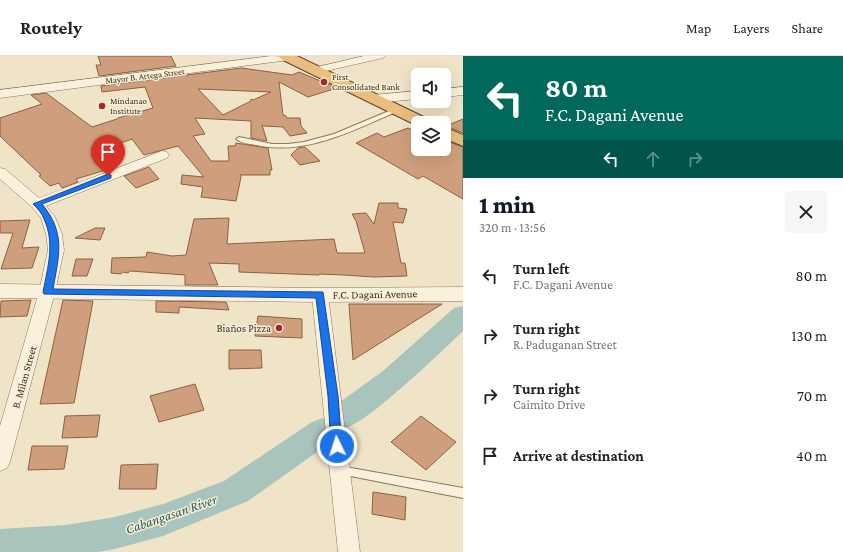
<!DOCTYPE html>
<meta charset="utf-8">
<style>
body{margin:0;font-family:"Crimson Pro",serif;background:#f6f6f6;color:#222;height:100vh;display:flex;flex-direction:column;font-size:15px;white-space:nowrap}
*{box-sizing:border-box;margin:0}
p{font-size:13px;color:#767676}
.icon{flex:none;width:22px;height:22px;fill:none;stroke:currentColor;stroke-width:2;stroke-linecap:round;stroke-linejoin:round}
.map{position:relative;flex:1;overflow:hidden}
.sheet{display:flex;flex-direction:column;background:#fff;width:380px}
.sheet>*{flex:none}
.banner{background:#00695c;color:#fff;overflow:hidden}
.tools{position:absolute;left:411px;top:12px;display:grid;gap:8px}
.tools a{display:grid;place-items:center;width:40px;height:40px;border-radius:6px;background:#fff;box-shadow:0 4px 16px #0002;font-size:20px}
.pin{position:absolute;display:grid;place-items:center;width:34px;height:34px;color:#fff;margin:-41px -17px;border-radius:50% 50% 50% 0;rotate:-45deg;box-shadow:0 0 4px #0007}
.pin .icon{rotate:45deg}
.me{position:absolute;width:44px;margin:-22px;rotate:356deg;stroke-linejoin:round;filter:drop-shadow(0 0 3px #0008)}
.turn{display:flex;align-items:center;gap:14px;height:84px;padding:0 16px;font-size:18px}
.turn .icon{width:52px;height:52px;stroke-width:2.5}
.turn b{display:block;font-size:28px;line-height:34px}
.lanes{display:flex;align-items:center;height:38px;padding:0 16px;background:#0003;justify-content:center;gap:20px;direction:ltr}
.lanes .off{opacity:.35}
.round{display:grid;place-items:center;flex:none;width:42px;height:42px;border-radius:6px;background:#f6f6f6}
.summary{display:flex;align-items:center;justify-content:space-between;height:68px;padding:0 16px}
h1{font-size:24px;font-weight:800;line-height:30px;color:#111827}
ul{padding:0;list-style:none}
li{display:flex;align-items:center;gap:12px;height:60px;padding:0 16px}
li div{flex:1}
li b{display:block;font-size:15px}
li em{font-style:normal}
header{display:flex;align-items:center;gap:24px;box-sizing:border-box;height:56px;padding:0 20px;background:#fff;border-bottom:1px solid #e0e0e0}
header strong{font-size:19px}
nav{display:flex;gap:22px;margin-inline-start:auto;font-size:14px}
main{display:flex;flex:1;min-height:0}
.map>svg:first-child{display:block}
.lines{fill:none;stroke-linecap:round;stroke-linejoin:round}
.river{fill:#a9c4bc;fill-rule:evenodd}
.building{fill:#cf9f7d;stroke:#8d5f41;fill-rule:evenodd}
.service-casing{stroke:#8d765c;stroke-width:2}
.minor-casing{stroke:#8d765c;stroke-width:1}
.tertiary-casing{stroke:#8d765c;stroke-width:1}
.trunk-casing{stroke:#5b4430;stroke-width:2}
.service{fill:#faf1dc;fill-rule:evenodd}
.minor{fill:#faf1dc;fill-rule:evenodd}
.tertiary{fill:#faf1dc;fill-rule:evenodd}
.trunk{fill:#eabe7c;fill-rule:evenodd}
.route{fill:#1a73e8;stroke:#114b97}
.poi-dot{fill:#9e2a2b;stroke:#f7eed8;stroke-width:1.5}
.labels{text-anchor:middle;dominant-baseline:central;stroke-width:3;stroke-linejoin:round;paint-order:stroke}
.far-street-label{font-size:9px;fill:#3d2e20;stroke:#f7eed8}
.far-poi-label{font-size:9px;fill:#3d2e20;stroke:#f7eed8;text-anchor:start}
.street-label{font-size:11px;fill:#3d2e20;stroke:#f7eed8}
.poi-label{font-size:11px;fill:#3d2e20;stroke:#f7eed8;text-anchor:end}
.near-water-label{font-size:14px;font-style:italic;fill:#2f5d5a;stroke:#f7eed8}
</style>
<header>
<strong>Routely</strong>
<nav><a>Map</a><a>Layers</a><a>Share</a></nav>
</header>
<main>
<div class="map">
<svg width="463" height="496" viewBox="0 0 463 496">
<rect width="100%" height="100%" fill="#f0e4c8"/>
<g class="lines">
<path class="river" d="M463,250V275C445,292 364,371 344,372C342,372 338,370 336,370L338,375L334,384L248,445L163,480L115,493L98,496H0V473L66,469L115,461L163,448L224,425L312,366L323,362L332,365L329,360L333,351L383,315L454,252Z"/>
</g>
<path class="building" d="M98,0H171L176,10L99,20L96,9H101Z
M241,12L292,19L299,16L337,32L308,41L279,26L283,59L286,60L287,62H300L301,70L307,77L290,80L283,71L264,70L262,69L267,85L251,82V65L195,62L205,78L193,80L211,105H229L228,90H235L236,87L268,92L272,114H270V119H240L241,121L236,145L201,141L203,131L181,128L182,119L204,121L178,90L144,99L132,83L101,94L116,111L76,123L78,126L62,132L59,127L50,130L39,120L41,119L0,80V62L42,48L31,39L46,37L92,71L117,63L118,62L153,52L145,31L102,36L101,30ZM198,33L271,36L253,44L251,43V45L223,59Z
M463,63V77L446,70Z
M408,72L418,77V93H444V84L463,91V143L423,120L418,123L356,87L377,77L384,81Z
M305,91L320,105L300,109L291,99L298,92Z
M149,111L159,123L136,132L124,120Z
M379,147H398V152L407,153L403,167L393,166L401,207H405L407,220L373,221L344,219L319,218V219L239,216V208L209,207L218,229H185V219L130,215L128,217L122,216L121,218L111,217L112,202L146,201L147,196L172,200L186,199L194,163L229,162L227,188L334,183L337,197H365L356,165L352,158L366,157L374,168Z
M30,164L22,192L39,191L32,212L1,213L13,177H0V165Z
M95,172H105L100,184L75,182Z
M76,203H93L87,220H72Z
M31,244L27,260L0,261L1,245Z
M63,244L93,245L74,347L40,348Z
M156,245L226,246L229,254L179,251V257L156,256Z
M349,248H442L353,304Z
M258,260L302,263V282L255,280Z
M229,294H261L262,312L229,313Z
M195,328L204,354L159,366L150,340Z
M100,359L97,381L62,382L65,360Z
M421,360L456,386L426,414L391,386Z
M32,390H68L64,413L28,414Z
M158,408L156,433H119L121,409Z
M373,436L406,441L405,464L372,458Z"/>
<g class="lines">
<defs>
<path id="service" d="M396,52L398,53V55C354,74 306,100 256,89C250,88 241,87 236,83L239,81L272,88H288L304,86L334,78Z
M340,410L463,432V442L340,418L337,417L335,414L337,411Z"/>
<path id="minor" d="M271,0L295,1L289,4L0,42V34Z
M364,0H385L383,2L317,17L313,16L311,14L313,12Z
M463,31V39L444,41V33Z
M418,35V43L373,47L369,46L367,43L369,40L373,39Z
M162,95L167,96L169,99L167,102L46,150L55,161L62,178L64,194L55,236L10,406L7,412L0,415V370L39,236L48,194L46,178L41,162L32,151L0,123V112L5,113L39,142Z
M320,233L326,235L328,239L360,496H338L312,239L314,235Z"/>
<path id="tertiary" d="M0,228L320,232L463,231V245L320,246L0,242Z"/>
<path id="trunk" d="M279,0H297L430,64L432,67H418V70L281,3Z
M444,71L463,79V90L444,82Z"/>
</defs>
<use href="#service" class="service-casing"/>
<use href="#minor" class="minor-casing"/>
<use href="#tertiary" class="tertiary-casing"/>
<use href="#trunk" class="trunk-casing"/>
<use href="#service" class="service"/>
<use href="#minor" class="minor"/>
<use href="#tertiary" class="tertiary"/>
<use href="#trunk" class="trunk"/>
</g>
<path class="route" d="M108,118L111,119V122L42,148C66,177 59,199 53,233L323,236L338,340L342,390L341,393L337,394L333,393L331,390L328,340L316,242L44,238L43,236C48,210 55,187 44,163C42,157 37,152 33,148Z"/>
<g class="poi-dot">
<circle cx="324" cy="26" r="4"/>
<circle cx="102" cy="50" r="4"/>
<circle cx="279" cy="272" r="4"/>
</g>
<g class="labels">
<g class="far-street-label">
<text transform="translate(145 20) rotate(-7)">Mayor B. Artega Street</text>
</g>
<g class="far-poi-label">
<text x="332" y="21">First<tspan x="332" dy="10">Consolidated Bank</tspan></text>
<text x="110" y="45">Mindanao<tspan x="110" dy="10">Institute</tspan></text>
</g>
<g class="street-label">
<text transform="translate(375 238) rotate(-1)">F.C. Dagani Avenue</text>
<text transform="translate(24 321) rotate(-74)">B. Milan Street</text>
</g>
<g class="poi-label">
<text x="271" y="272">Biaños Pizza</text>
</g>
<g class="near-water-label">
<text transform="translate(171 458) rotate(-19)">Cabangasan River</text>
</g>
</g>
</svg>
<div class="tools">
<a><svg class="icon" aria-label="sound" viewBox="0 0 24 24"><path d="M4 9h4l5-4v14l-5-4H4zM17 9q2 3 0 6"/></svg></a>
<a><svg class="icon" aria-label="layers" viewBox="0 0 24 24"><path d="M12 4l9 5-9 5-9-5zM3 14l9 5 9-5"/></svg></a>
</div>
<div class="pin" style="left:108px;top:120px;background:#d93025"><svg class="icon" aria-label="arrive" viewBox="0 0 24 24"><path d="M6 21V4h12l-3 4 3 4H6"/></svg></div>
<svg class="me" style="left:337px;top:390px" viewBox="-20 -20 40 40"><circle r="17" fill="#1a73e8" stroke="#fff" stroke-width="3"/><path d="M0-11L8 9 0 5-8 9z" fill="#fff"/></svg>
</div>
<section class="sheet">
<div class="banner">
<div class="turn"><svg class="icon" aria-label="left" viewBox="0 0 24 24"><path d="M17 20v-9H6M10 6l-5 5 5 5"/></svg><div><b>80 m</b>F.C. Dagani Avenue</div></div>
<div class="lanes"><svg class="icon" aria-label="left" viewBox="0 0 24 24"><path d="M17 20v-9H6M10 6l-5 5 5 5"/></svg><svg class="icon off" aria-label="ahead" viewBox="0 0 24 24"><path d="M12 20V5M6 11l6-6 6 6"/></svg><svg class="icon off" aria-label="right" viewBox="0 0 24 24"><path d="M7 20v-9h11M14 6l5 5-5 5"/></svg></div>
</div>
<div class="summary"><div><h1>1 min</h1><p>320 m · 13:56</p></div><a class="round"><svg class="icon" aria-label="close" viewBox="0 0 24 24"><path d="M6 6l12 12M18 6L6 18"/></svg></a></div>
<ul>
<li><svg class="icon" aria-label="left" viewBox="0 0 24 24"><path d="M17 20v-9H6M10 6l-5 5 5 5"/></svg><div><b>Turn left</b><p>F.C. Dagani Avenue</p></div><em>80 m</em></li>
<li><svg class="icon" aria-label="right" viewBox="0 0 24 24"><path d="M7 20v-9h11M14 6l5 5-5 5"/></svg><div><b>Turn right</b><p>R. Paduganan Street</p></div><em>130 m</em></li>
<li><svg class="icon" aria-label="right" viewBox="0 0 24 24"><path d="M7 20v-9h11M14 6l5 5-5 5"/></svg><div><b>Turn right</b><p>Caimito Drive</p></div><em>70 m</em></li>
<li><svg class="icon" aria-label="arrive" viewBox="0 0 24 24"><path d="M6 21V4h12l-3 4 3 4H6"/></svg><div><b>Arrive at destination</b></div><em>40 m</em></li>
</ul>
</section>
</main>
